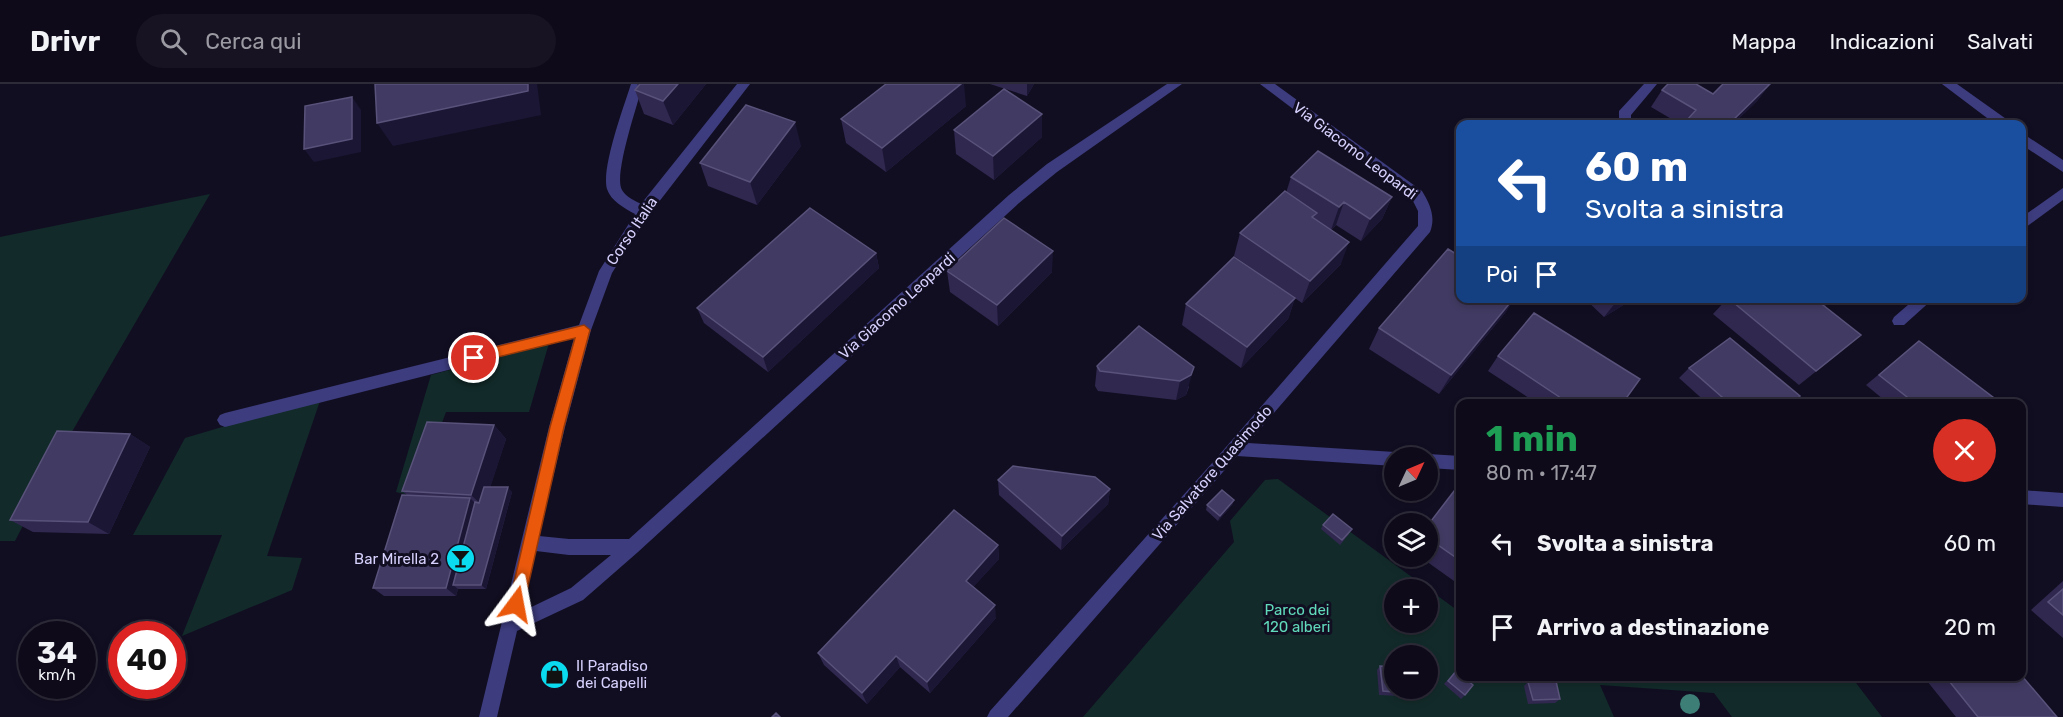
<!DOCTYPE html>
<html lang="it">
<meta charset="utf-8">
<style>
body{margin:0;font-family:Rubik,sans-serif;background:#171323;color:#f1f3f6;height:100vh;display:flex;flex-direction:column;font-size:22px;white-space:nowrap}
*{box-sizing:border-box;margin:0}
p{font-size:20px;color:#9b9aa2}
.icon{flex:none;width:33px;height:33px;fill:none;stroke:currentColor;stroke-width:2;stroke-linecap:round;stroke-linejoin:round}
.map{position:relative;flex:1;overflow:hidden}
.details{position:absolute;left:1456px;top:315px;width:570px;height:282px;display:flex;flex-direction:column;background:#0e0a1a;border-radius:12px;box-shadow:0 3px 9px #0003,0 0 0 2px #2e2b39}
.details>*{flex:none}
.top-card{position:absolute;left:1456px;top:36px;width:570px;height:183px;border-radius:12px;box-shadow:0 3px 9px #0003,0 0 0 2px #2e2b39;background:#1a4fa0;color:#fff;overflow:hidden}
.needle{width:39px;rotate:46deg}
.buttons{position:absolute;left:1384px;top:363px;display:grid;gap:12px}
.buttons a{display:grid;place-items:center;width:54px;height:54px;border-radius:50%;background:#0e0a1a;box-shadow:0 3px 9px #0003,0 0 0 2px #2e2b39;font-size:30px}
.speed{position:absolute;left:18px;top:537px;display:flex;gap:12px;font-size:30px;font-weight:700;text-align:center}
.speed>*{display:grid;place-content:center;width:78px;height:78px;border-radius:50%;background:#0e0a1a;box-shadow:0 3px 9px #0003,0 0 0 2px #2e2b39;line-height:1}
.speed small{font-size:15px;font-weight:400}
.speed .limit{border:9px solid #d22;background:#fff;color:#111}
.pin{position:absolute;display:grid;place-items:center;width:51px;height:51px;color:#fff;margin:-26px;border:3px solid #fff;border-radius:50%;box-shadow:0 2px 6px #0007}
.me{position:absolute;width:66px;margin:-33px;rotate:13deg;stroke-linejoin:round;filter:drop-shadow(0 0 4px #0008)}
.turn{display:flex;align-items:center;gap:21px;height:126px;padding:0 30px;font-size:27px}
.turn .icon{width:78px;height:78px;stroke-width:2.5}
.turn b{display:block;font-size:42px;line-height:51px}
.then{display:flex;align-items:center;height:57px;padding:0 30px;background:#0003;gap:12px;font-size:22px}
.round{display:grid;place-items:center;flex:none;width:63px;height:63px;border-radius:32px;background:#171323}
.head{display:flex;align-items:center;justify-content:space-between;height:102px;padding:0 30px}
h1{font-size:36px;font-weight:700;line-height:45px;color:#1e9e55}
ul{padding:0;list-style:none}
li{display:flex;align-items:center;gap:18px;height:84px;padding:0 30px}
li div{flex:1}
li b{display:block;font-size:22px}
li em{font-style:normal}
header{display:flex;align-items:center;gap:36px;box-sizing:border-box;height:84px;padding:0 30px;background:#0e0a1a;border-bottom:2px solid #2e2b39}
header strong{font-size:28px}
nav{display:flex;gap:33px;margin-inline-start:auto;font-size:21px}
.search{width:420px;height:54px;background:#171323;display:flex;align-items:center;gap:15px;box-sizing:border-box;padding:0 21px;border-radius:33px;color:#9b9aa2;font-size:22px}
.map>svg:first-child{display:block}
.green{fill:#122b2a;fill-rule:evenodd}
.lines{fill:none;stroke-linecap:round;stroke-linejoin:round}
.minor{fill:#3d3c7e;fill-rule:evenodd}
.tree{fill:#3d7e76}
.wall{fill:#30284f}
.shaded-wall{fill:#1c1635}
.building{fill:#413a62;stroke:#59527a;stroke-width:1.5}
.route{fill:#ea580c;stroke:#983908;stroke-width:1.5}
.labels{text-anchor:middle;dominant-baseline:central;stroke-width:6;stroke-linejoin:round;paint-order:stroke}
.street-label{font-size:15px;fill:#d6d1fd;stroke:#120e22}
.poi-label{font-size:15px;fill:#d6d1fd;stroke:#120e22;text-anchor:end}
.park-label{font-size:15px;fill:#60daba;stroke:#120e22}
</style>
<header>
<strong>Drivr</strong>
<div class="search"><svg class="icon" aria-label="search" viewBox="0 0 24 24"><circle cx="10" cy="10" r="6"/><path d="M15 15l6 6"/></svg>Cerca qui</div>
<nav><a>Mappa</a><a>Indicazioni</a><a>Salvati</a></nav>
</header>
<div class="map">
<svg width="2063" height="633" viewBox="0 0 2063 633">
<rect width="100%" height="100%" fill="#120e22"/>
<path class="green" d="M210,110L66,358L15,457H0V153Z
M549,259L529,328H446L418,402L405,410L396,408L431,291Z
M321,314L267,472L302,474L292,506L182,552L222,451H133L185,354Z
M1278,395L1461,529V592H1824L1853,595L1882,633H1732L1714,609L1600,601L1614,633H1083L1234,458L1230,437L1265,396ZM1395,506H1428V538H1395ZM1395,572H1428V604H1395Z"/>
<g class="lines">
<path class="minor" d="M631,0H643C638,19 613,92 622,106C626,113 635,117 641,120L737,0H750L648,132L612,189L591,246L565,343L539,452L569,455H629L1009,111L1047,80L1167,0H1182L1057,88L1019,119L638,468L583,516L517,547L497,633H479L549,343L574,254L225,343L220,341L217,336L220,331L225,329L579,241L599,187L635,130C624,124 611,117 607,105C601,84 624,22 631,0ZM536,467L569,471H611L571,504L521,528Z
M1260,0H1275L1422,107C1430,120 1436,133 1430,148L1248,359L1395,368L1402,374H1395V382L1237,372L1008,633H987L990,627L1213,378L1418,142V127L1412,115Z
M1644,0H1657L1631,31V40H1619V27Z
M1942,0H1957L2009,37L2010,40H1995Z
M2022,49L2063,76V88L2022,61Z
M2063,104V116L2022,146V133Z
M1916,214H1934L1904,241H1894L1892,237L1894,233Z
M1428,370L1461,372V386L1428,384V374H1422Z
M2022,406L2063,409V423L2022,420Z"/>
</g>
<circle class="tree" cx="1690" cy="620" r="10"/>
<path class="wall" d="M637,0H706L673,41L644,30L635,6L638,2Z
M990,0H1034L1027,12Z
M1770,0L1757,17L1733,40H1680L1651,23L1662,6L1713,10Z
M966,22L886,88L846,59L841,35Z
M954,46L1042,53L994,96L956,70Z
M801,62L757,121L708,102L700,79Z
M1291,93L1392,113L1382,135L1361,157L1336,141L1331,146L1341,180L1302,219L1234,172L1240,149L1286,109Z
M876,169L879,184L768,288L704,239L697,224Z
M947,187L1052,188L998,242L950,208Z
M1295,214L1288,235L1241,284L1182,241L1186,220Z
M1461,214H1515L1505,229L1439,310L1369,265L1379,244Z
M1584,214H1635L1604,233Z
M1835,214L1825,222L1844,265L1799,301L1713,230L1727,215Z
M1139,242L1189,303L1186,311L1176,316L1098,307L1095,302L1097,282Z
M1919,257L1996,320H1889L1866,301Z
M1498,272L1622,320H1538L1488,287Z
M1689,284L1792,320H1708L1679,294Z
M494,341L506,355L490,403L512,408L486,505H458L456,512H384L373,504L407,411L402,407Z
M130,350L150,363L109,450L33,448L10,436Z
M998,396L1110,405L1108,420L1061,466L999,411Z
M1461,398V502L1419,472H1428V441Z
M1234,416L1232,421L1218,437L1206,426L1207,421Z
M1323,441L1349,450L1340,461L1321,445Z
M998,461L999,475L973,503L996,534L930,609L900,583L867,620L824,581L818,569Z
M2063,497V554L2031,526Z
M1380,582L1403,609L1399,612L1379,611L1377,586Z
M1456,587L1465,611L1461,615L1444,600Z
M1923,592H2022L2057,633H1956Z
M1528,598L1560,615L1555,619L1528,620L1524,602Z"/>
<path class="shaded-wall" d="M528,0H537L541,31L393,62L377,39Z
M678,0H706L673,41L663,17Z
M961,0H964L966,22L886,88L882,64Z
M1027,0H1034L1027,12Z
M1770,0L1757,17L1733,40H1729Z
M352,13L361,26V68L314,78L304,65Z
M1042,30V53L994,96L993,72Z
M795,38L801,62L757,121L750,98Z
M1392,113L1382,135L1361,157L1370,135Z
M1344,118L1336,141L1331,146L1339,123Z
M1349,158L1341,180L1302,219L1310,197Z
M1053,167L1052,188L998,242L997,221Z
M876,169L879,184L768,288L763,273Z
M1295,214L1288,235L1241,284L1247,263Z
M1514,214H1515L1505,229L1439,310L1451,291Z
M1622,214H1635L1604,233L1616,218Z
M1831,214H1835L1807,236L1823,221Z
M1194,283L1186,311L1176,316L1180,297Z
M494,341L506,355L484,423L471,411Z
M130,350L150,363L109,450L88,438Z
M508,403L512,408L486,505L481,501Z
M1110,405L1108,420L1061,466L1062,452Z
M470,414L479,423L453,501L458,505L456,512L446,504Z
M1234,416L1232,421L1218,437L1220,432Z
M998,461L999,475L967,510L966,497Z
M995,521L996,534L930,609L927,598Z
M896,572L900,583L867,620L862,609Z"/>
<path class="building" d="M375,0H528V7L377,39Z
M640,0H678L663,17L635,6Z
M886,0H961L882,64L841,35Z
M1668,0H1696L1713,10L1723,0H1770L1729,40H1694L1687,36L1696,26L1662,6Z
M1004,5L1042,30L993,72L954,46Z
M352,13V55L304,65L305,22Z
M746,21L795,38L750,98L700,79Z
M1318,67L1392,113L1370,135L1344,118L1339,123L1291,93Z
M1285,107L1317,129L1312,133L1349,158L1310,197L1240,149Z
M810,124L876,169L763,273L697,224Z
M1004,134L1053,167L997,221L947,187Z
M1448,165L1461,173V214H1514L1451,291L1379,244Z
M1234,173L1295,214L1247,263L1186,220Z
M1612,214H1622L1616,218Z
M1728,214H1831L1823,221L1861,251L1816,287Z
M1534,229L1640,295L1622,320H1570L1498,272Z
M1139,242L1194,283L1191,291L1180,297L1100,287L1097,282L1100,279Z
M1730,254L1800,312L1791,320H1730L1689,284Z
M1919,257L1998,317L1996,320H1916L1879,291Z
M427,338L494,341L471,411L402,407Z
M57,347L130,350L88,438L10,436Z
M1013,382L1095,393L1110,405L1062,452L998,396Z
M1461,398V477L1428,454V441Z
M484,403H508L481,501H453L475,418L479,419Z
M1222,406L1234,416L1220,432L1207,421Z
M402,411L470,414L446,504H373Z
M954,426L998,461L966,497L995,521L927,598L896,572L862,609L818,569Z
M1333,430L1352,445L1342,456L1323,441Z
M2063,505V531L2048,518Z
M1380,582L1395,583V604H1402L1403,609L1383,607Z
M1456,587L1461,591V592H1463L1473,601L1465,611L1448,597Z
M1945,592H2022L2057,633H1978Z
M1556,597L1560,615L1533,616L1528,598Z
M776,629L780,633H772Z"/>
<path class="route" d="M584,241L590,246L564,343L524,520L522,525L516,528L511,525L509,520L550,343L575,254L474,279L467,274L474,268Z"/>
<defs>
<symbol id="bar-disc" viewBox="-11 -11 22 22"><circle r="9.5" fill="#0bdbef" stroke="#120e22"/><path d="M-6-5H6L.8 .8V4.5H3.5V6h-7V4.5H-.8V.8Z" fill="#111"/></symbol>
<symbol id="shop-disc" viewBox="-11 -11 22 22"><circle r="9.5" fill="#0bdbef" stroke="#120e22"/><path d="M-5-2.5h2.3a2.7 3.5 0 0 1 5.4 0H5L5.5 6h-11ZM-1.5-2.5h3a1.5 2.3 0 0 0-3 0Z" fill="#111"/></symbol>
</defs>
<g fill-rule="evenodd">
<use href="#bar-disc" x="444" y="458" width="33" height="33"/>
<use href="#shop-disc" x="538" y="574" width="33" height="33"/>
</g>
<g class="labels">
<g class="street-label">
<text transform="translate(1355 67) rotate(37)">Via Giacomo Leopardi</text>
<text transform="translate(632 147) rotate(-56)">Corso Italia</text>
<text transform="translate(897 222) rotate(-42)">Via Giacomo Leopardi</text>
<text transform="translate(1212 389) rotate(-49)">Via Salvatore Quasimodo</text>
</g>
<g class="poi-label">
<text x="439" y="475">Bar Mirella 2</text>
<text x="576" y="582" text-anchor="start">Il Paradiso<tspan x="576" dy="17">dei Capelli</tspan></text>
</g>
<g class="park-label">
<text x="1297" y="526">Parco dei<tspan x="1297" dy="17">120 alberi</tspan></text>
</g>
</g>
</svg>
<div class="buttons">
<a><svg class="needle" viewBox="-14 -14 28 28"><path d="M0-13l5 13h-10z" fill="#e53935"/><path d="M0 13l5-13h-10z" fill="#9b9aa2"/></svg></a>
<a><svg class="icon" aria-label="layers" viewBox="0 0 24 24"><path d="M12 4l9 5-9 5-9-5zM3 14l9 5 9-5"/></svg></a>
<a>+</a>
<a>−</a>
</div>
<div class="speed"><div>34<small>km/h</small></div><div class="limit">40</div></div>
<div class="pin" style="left:474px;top:274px;background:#d93025"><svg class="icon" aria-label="arrive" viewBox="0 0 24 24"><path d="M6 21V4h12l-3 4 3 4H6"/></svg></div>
<svg class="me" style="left:516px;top:520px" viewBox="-20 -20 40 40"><path d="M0-17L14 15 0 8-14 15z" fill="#ea580c" stroke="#fff" stroke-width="4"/></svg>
<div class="top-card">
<div class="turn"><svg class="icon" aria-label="left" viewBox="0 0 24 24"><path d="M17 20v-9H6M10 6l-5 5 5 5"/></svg><div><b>60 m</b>Svolta a sinistra</div></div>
<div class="then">Poi<svg class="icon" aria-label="arrive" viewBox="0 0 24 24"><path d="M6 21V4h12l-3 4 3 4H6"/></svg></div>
</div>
<section class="details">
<div class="head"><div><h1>1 min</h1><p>80 m · 17:47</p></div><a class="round" style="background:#d93025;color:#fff"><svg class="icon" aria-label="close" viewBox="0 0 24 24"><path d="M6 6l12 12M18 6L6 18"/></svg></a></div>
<ul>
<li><svg class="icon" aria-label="left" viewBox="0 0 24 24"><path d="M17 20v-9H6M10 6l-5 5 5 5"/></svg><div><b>Svolta a sinistra</b></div><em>60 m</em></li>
<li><svg class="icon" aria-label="arrive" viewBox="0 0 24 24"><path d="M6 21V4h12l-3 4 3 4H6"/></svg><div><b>Arrivo a destinazione</b></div><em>20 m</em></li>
</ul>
</section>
</div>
